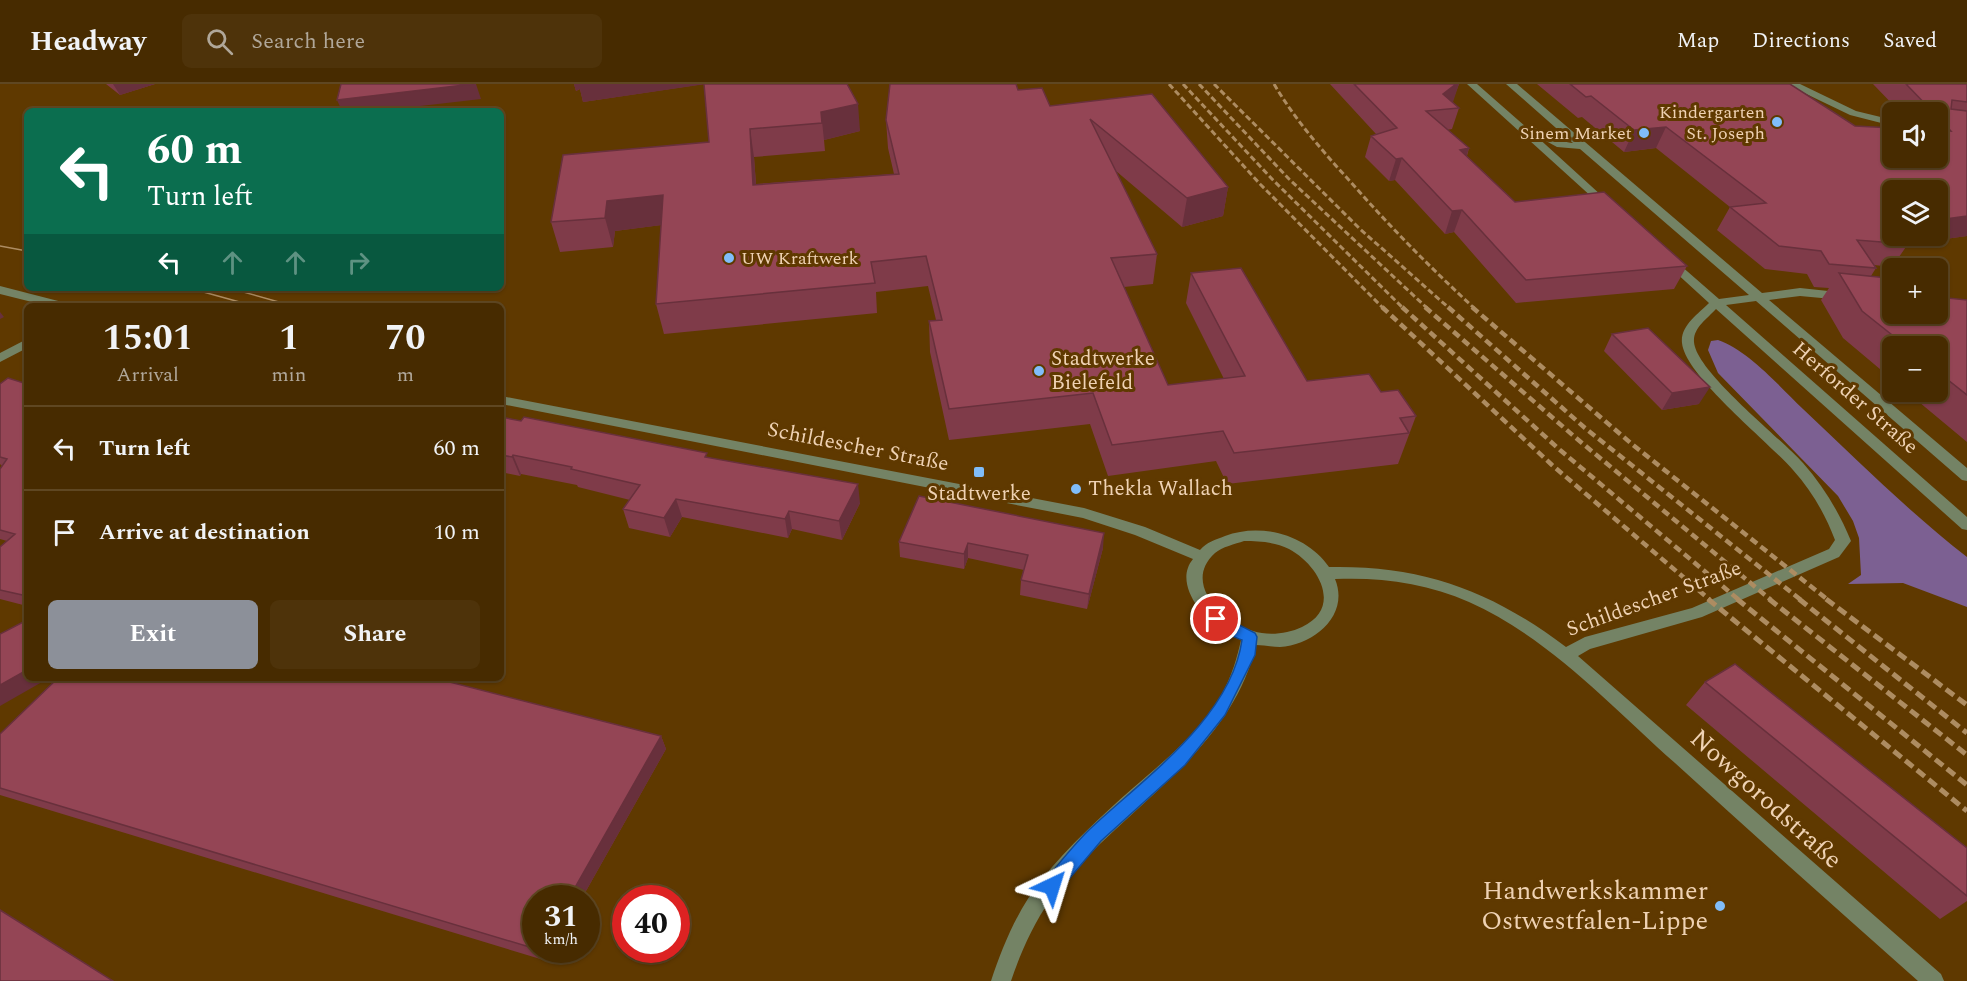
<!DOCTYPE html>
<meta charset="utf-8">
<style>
body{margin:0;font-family:Spectral,serif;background:#4e330a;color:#f1f3f6;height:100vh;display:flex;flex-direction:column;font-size:22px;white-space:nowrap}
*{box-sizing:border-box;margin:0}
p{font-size:20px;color:#b0a799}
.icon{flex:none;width:33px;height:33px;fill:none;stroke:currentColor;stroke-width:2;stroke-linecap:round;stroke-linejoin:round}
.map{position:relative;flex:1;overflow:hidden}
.side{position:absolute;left:24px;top:219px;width:480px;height:378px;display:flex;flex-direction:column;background:#472b00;border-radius:9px;box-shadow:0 2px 4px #0004,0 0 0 2px #5f4722}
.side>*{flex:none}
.banner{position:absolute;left:24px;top:24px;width:480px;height:183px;border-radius:9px;box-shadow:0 2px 4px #0004,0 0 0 2px #5f4722;background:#0b6e4f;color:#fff;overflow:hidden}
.controls{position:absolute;left:1882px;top:18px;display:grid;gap:12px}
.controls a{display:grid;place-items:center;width:66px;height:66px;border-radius:9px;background:#472b00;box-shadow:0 2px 4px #0004,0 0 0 2px #5f4722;font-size:30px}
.speed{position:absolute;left:522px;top:801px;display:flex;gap:12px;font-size:30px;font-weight:700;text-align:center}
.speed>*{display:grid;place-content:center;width:78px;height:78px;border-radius:50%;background:#472b00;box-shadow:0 2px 4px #0004,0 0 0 2px #5f4722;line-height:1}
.speed small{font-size:15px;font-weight:400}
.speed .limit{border:9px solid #d22;background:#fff;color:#111}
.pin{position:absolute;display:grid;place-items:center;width:51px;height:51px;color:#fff;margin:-26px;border:3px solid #fff;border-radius:50%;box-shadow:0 2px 6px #0007}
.me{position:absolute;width:66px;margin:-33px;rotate:41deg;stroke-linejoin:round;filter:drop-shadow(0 0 4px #0008)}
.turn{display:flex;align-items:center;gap:21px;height:126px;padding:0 24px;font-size:27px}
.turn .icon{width:78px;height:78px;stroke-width:2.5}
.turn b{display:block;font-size:42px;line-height:51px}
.lanes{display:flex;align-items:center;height:57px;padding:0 24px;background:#0003;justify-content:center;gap:30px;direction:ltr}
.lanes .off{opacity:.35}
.eta{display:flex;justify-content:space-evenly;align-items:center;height:102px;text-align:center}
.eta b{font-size:36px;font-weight:700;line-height:42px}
.action{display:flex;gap:12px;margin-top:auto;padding:12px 24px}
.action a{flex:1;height:69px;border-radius:9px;background:#8c9099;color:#fff;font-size:24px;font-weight:700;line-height:69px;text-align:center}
.action a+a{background:#4e330a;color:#f1f3f6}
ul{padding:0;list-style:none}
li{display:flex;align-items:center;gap:18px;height:84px;padding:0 24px;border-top:2px solid #5f4722}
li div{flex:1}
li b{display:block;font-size:22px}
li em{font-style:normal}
header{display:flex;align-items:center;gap:36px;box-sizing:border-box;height:84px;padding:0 30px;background:#472b00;border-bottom:2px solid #5f4722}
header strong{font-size:28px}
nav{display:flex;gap:33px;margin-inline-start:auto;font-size:21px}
.search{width:420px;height:54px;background:#4e330a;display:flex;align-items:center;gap:15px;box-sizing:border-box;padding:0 21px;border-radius:9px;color:#b0a799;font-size:22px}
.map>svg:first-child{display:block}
.green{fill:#7c6092}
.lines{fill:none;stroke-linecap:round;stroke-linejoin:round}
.minor{fill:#748365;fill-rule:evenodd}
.tram{stroke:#ad8c61;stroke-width:1.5}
.rail-far2{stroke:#ad8c61;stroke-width:3;stroke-dasharray:6 3;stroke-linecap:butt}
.rail-far1{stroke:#ad8c61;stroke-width:4.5;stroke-dasharray:8 4.5;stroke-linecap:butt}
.rail{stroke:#ad8c61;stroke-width:5;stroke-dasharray:10 5;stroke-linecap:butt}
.wall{fill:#7f3b49}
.shaded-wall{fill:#68303c}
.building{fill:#944555;stroke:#68303c;stroke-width:1.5}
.route{fill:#1a73e8;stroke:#114b97;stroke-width:1.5}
.poi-dot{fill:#80bdfa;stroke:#5f3900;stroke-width:2}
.labels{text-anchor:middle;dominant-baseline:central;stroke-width:6;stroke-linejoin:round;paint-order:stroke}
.far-poi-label{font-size:18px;fill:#efd2b3;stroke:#5f3900;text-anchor:end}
.poi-label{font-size:21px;fill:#efd2b3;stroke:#5f3900;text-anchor:start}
.street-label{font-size:21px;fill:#efd2b3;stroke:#5f3900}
.near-street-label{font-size:26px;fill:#efd2b3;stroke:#5f3900}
.near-poi-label{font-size:26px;fill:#efd2b3;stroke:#5f3900;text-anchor:end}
</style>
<header>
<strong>Headway</strong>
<div class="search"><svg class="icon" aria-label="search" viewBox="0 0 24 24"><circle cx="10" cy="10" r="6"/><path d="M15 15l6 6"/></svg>Search here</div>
<nav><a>Map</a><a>Directions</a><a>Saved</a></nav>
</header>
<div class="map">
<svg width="1967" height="897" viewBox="0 0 1967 897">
<rect width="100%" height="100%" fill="#5f3900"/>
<path class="green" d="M1718,256C1748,266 1780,303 1803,325C1857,376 1909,428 1967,473V523L1903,499L1848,500L1861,491L1859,454L1853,437L1838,412L1718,289L1708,266L1711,257Z"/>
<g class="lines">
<path class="minor" d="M1467,0H1477L1527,44C1537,40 1558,58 1573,59L1506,0H1517L1762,209L1800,204L1847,209V215L1843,216L1800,212L1769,216L1967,384V397L1962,396L1756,217L1726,221L1967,433V446L1962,445L1716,225C1707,235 1693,244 1694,258C1696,288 1781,354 1803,379C1824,403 1839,428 1851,457L1839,473L1702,533L1590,565L1578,572L1941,890L1944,897H1918C1837,825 1755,752 1675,679C1611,622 1548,553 1469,518C1427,499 1381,493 1335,495C1350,531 1314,561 1280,563C1272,563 1264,561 1256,561C1230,673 1115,727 1051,815C1033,840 1021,868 1011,897H991C1003,861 1018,825 1042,795C1069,762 1101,732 1133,704C1165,676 1203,646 1223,608C1232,591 1237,574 1241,556C1234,553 1225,550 1219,545C1200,531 1174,498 1193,475L1135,451L1083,434L501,320V312L1084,424L1145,443L1200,466C1207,458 1215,456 1225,452C1261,438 1307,451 1329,483C1423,481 1492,507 1566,563L1585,553L1692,524L1829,465L1835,456C1825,430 1812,407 1793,386C1769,358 1685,292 1682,259C1680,242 1698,230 1709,219L1662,176L1668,173L1672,174L1719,215L1749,211L1580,65L1557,63L1535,51L1613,122L1604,124ZM1244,457C1259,457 1275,458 1289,465C1319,481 1343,524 1302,543C1287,550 1268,552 1253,547C1222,537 1182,499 1215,469C1222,463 1235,460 1244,457Z
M1739,0H1800L1856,27L1893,36V42L1850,31L1798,6L1744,3Z
M0,202L66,219L68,222H48L0,210Z
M27,255V264L0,278V269Z"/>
<path class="tram" d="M0,162L27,167
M189,204L254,222
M229,204L293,222"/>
<path class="rail-far2" d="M1169,0L1260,100L1383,224
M1183,0L1273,96L1403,224
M1199,0L1289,95L1427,224
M1214,0L1360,145L1449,224
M1274,0C1297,39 1327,72 1357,105C1394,147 1433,186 1474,224"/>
<path class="rail-far1" d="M1382,223L1552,381L1710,516
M1402,223L1560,366L1739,516
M1425,223L1576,354L1771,516
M1448,223L1585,344L1801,516
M1472,223L1633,361L1828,516"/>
<path class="rail" d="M1708,515L1967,727
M1737,515L1967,701
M1769,515L1967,671
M1799,515L1967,649
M1826,515L1967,621"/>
</g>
<path class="wall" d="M106,0H155L120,11Z
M574,0H847L860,47L824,56L825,67L754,73L756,100L894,90L888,64L886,36L1018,6L1050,22L1152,10L1228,103L1223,132L1182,143L1116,87L1157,170L1153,200L1124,203L1168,301L1224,295L1186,219L1191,189L1307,297L1381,308L1416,332L1398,380L1227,400L1216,377L1108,392L1090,340L949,356L930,268L929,237L936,236L928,202L876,208L877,229L664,250L656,220L661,141L615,147L613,163L560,168L551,138L709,58L704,0L583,18L580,5L576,7Z
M1330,0H1459L1452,18L1459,24L1452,45L1447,46L1469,64L1467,72L1515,118L1687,182L1674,205L1516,219L1454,148L1445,150L1395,96L1389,97L1365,73L1371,52L1376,50Z
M1537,0H1790L1855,42L1938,74V28H1900L1873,0H1967V152L1908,160L1892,183L1874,181L1876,184L1871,192L1893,230L1967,216V358L1907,308H1938V262H1893V296L1843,254L1821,216L1829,204L1814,203L1807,190L1765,185L1717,146L1730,123L1656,64L1624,68L1582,33L1578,34Z
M1612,250L1699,320L1662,326L1604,267Z
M0,300H27V522L0,515V463L7,457L0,455V385L2,382L0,380Z
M501,333L708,373L860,419L842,456L792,445L788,454L682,433L670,453L629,444L623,425L630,416L578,403L577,401L521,390L520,392L501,388Z
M919,412L1103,464L1087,525L1020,511L1021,496L1024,486L968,474L964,485L900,473L899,458Z
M1705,598L1967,764V817L1940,835L1686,621Z
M0,650L661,652L666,665L582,814H536L554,866L547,877L0,711Z"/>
<path class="shaded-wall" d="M113,0H155L120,11Z
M473,0H476L481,15L377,27H342L337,16Z
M574,0H706L583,18L580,5L576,7Z
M1456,0H1459L1453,18L1443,26V10Z
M858,20L860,47L824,56L821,28Z
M1666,43L1656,64L1624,68L1634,46Z
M750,45L754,73L758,130L753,101Z
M1469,64L1462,86L1460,66Z
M1402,74L1395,96L1389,97L1396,75Z
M1228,103L1223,132L1182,143L1187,114Z
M663,111L670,140L615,147L613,163L605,134L607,117Z
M1462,126L1454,148L1445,150L1452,127Z
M1967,132V152L1908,160L1893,152H1938V136Z
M0,228L4,233L0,235Z
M1710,303L1699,320L1662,326L1672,309Z
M513,371L521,390L520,392L512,373Z
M858,400L860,419L842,456L839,437Z
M676,415L682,433L670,453L664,434Z
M789,427L792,445L788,454L785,435Z
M1104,449L1103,464L1087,525L1089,510Z
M968,459V474L964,485V470Z
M27,586V594H49L0,622V601Z
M661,652L666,665L582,814H569Z
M540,866H554L547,877L540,867Z"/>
<path class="building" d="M341,0H473L337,16Z
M704,0H847L858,20L821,28L822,39L750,45L753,101L899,90L886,36L890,0H1016L1018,6L1042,4L1050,22L1152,10L1228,103L1187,114L1090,35L1157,170L1111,174L1168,301L1245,292L1191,189L1241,184L1307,297L1369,290L1381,308L1398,306L1416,332L1400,334L1409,349L1234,369L1223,347L1112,361L1093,309L949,325L929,237L942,236L926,172L871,178L875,199L656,220L663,111L607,117L605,134L551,138L563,71L709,58Z
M1354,0H1456L1443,10L1459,24L1426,27L1469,64L1460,66L1515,118L1604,108L1687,182L1526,196L1462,126L1452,127L1402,74L1396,75L1371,52L1397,44Z
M1570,0H1790L1855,42L1893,44V74H1938V46L1951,47L1938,33V28H1933L1906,0H1967V18L1952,16L1951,25L1967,27V132L1938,136V106H1893V152H1902L1908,160L1857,156L1876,184L1829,180L1821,167L1779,162L1730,123L1766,119L1666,43L1634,46L1591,12L1586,13Z
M1839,189L1888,194L1893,201V230H1938V213L1967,216V311L1938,288V262H1906L1862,227Z
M1648,244L1710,303L1672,309L1612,250Z
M8,294L27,300V512L0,506V463L15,450L0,446V385L7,375L0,373V300Z
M501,333L521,337L524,333L707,369L705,373L858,400L839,437L789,427L785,435L676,415L664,434L623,425L640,401L571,385L572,383L513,371L512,373L501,371Z
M919,412L1104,449L1089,510L1021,496L1028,471L968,459L964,470L899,458Z
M27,536V586L0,601V550Z
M1735,580L1967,764V812L1705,598Z
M58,594H434L661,652L569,814H536V865L0,704V650Z
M0,826L113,897H0Z"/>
<path class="route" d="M1216,529L1255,549L1257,553L1255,571L1225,631L1185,681L1101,757L1058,808L1052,810L1045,808L1043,802L1045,796C1060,779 1074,760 1091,744C1144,694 1231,634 1242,556C1230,551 1215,547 1208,535L1210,531Z"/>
<g class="poi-dot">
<circle cx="1777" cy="38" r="6"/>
<circle cx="1644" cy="49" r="6"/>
<circle cx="729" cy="174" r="6"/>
<circle cx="1039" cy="287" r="6"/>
<rect x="973" y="382" width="12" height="12" rx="3"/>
<circle cx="1076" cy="405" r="6"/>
<circle cx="1720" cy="822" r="6"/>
</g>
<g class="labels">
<g class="far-poi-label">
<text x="1765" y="28">Kindergarten<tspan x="1765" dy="21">St. Joseph</tspan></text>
<text x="1632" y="49">Sinem Market</text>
<text x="741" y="174" text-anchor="start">UW Kraftwerk</text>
</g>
<g class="poi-label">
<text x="1051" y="275">Stadtwerke<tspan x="1051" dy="24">Bielefeld</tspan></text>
<text x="1088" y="405">Thekla Wallach</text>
<text x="979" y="410" text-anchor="middle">Stadtwerke</text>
</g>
<g class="street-label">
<text transform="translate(1855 314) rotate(41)">Herforder Straße</text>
<text transform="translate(858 363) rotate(11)">Schildescher Straße</text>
<text transform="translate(1654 515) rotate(-20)">Schildescher Straße</text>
</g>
<g class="near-street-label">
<text transform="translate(1766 715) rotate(42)">Nowgorodstraße</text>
</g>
<g class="near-poi-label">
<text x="1708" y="807">Handwerkskammer<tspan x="1708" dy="30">Ostwestfalen-Lippe</tspan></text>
</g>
</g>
</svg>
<div class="controls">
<a><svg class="icon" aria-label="sound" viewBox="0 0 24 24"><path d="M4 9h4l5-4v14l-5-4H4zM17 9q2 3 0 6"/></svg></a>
<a><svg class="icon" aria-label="layers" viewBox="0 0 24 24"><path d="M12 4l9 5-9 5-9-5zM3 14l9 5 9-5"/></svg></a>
<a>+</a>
<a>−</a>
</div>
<div class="speed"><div>31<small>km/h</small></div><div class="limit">40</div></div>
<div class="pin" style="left:1216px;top:535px;background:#d93025"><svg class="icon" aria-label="arrive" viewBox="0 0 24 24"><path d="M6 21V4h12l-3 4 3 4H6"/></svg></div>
<svg class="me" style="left:1052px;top:802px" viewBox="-20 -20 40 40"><path d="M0-17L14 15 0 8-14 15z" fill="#1a73e8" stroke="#fff" stroke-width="4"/></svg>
<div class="banner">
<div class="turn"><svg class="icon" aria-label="left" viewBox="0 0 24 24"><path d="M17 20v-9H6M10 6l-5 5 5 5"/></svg><div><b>60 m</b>Turn left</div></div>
<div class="lanes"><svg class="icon" aria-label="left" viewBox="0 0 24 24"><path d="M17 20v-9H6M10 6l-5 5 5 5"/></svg><svg class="icon off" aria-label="ahead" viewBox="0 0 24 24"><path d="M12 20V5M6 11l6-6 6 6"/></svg><svg class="icon off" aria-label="ahead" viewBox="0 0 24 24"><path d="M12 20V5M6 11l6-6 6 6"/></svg><svg class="icon off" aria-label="right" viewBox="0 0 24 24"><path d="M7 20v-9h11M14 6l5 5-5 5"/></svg></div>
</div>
<section class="side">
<div class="eta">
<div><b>15:01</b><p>Arrival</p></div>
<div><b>1</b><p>min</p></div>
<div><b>70</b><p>m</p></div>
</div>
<ul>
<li><svg class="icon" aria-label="left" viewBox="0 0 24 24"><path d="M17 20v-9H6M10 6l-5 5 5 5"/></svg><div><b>Turn left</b></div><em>60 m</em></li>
<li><svg class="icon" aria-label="arrive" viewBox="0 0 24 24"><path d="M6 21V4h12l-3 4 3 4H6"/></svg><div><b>Arrive at destination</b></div><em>10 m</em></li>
</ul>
<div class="action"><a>Exit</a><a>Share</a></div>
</section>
</div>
